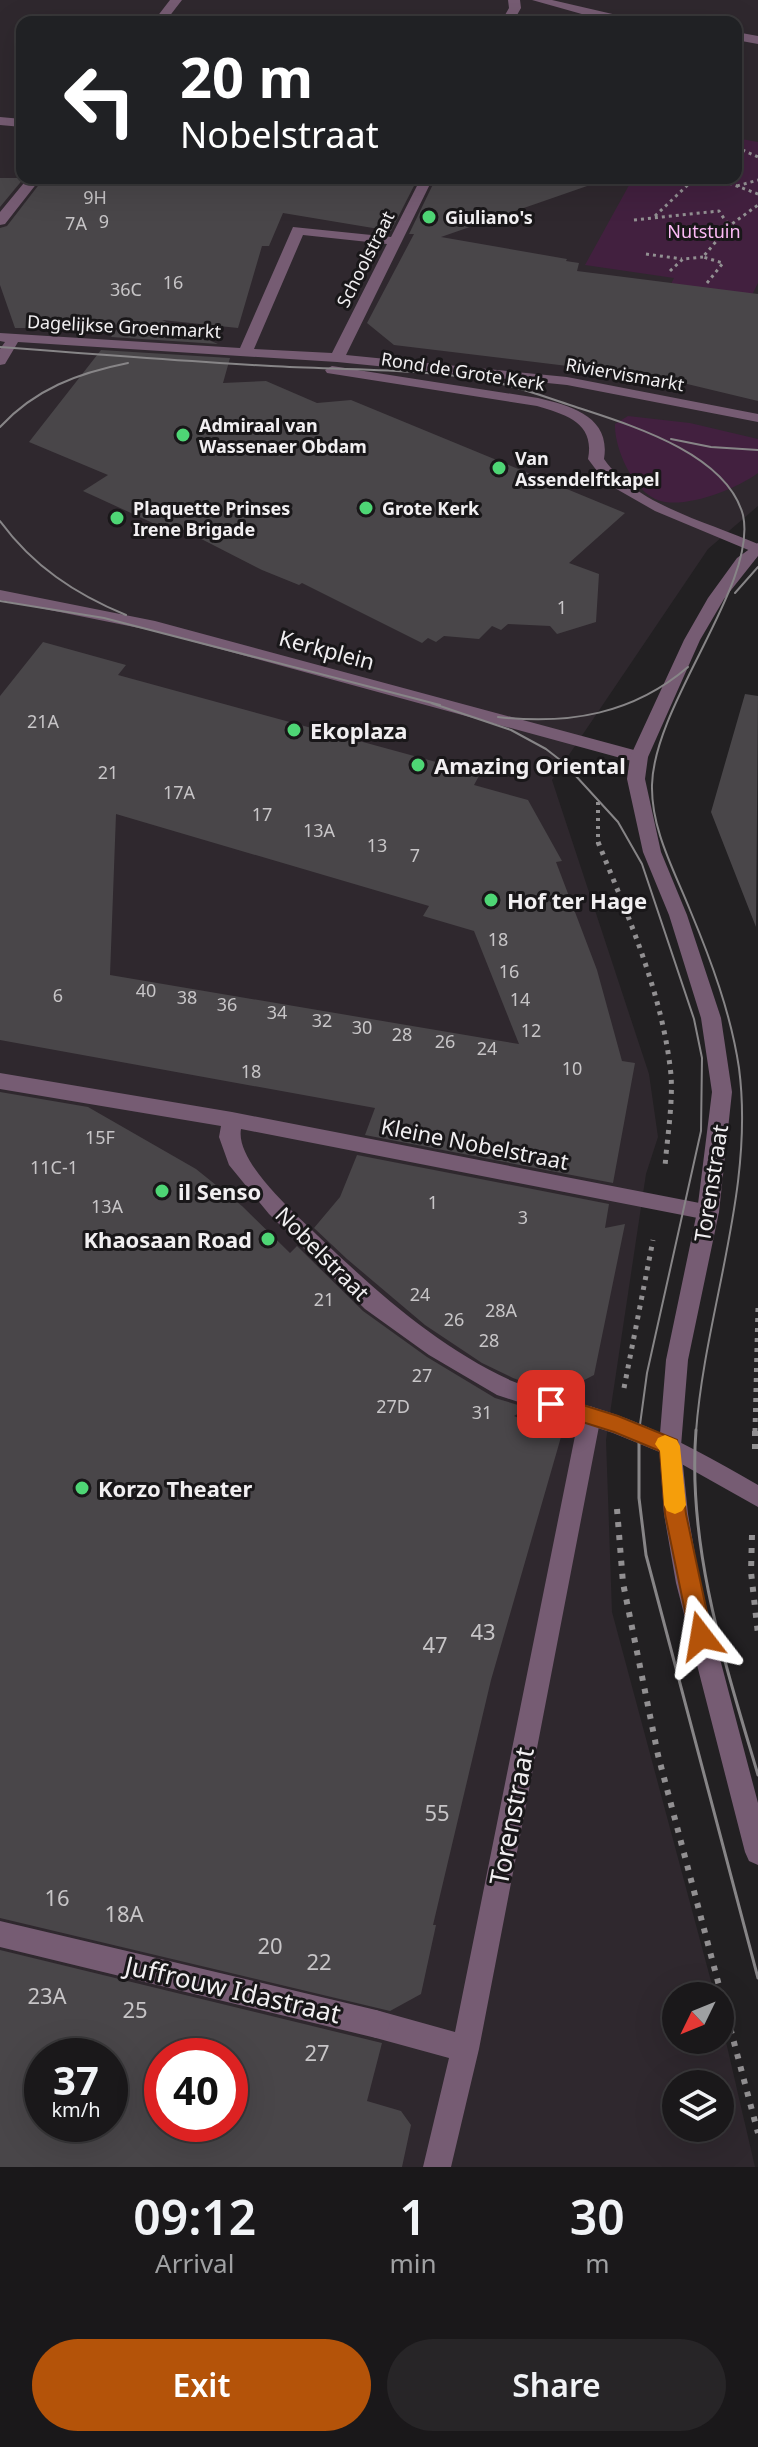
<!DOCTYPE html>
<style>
body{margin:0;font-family:"Noto Sans",sans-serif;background:#272527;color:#f1f3f6;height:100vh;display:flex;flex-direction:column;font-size:30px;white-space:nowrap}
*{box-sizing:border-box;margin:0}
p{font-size:26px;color:#9fa0a2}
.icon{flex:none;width:44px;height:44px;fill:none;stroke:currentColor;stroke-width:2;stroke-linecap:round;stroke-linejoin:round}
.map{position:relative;height:2167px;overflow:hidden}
.drawer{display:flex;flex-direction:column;background:#1a181a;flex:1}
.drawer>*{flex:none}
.banner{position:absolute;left:16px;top:16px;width:726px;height:168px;border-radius:16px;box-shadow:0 8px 32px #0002,0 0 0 2px #383739;background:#202124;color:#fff;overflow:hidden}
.needle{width:52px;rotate:227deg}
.tools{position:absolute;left:662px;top:1982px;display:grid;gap:16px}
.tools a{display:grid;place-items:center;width:72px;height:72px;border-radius:50%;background:#1a181a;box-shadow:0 8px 32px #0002,0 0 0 2px #383739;font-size:40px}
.speed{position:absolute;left:24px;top:2038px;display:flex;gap:16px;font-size:40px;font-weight:700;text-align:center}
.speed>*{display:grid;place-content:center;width:104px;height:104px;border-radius:50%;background:#1a181a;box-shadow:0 8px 32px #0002,0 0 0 2px #383739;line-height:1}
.speed small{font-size:20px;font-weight:400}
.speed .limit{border:12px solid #d22;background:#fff;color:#111}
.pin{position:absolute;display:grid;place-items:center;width:68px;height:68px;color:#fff;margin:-34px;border-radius:16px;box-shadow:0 4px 12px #0006}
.me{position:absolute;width:88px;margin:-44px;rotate:346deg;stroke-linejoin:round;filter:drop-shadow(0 0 6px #0008)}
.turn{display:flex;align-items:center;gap:28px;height:168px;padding:0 32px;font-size:36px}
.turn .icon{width:104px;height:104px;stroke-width:2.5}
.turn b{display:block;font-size:56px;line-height:68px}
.eta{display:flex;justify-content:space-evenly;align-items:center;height:136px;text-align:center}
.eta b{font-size:48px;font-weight:600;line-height:56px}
.button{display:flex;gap:16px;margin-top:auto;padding:16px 32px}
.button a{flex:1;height:92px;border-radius:48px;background:#b45309;color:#fff;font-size:32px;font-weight:600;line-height:92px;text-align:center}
.button a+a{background:#272527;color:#f1f3f6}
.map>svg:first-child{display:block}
.built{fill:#2f282e;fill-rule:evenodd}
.green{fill:#42203f}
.building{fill:#494649;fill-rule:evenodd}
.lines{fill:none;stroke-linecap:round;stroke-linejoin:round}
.path-far3{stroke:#929092;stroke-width:3;stroke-dasharray:3 4;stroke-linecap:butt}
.path-far2{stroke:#929092;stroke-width:4;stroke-dasharray:3 5;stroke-linecap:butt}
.path-far1{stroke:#929092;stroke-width:5;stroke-dasharray:4 6;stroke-linecap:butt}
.path{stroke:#929092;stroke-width:6;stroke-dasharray:5 8;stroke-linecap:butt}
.pedestrian{fill:#765c73;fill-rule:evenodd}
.minor{fill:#765c73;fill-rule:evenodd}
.tertiary{fill:#765c73;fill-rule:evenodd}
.tram-far1{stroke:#878587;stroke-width:2}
.tram{stroke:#878587;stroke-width:3}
.route{fill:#b45309;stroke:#753606;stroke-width:2}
.slow{fill:#f59e0b}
.poi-dot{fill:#4ed675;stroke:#191719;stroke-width:3}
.labels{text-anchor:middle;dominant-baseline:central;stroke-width:6;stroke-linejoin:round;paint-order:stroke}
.number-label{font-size:18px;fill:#c7c5c7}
.far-poi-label{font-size:18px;font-weight:bold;fill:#f1eff1;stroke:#191719;text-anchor:start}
.far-park-label{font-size:18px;fill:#fbbaf5;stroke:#191719}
.far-street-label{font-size:18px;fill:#f1eff1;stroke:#191719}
.street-label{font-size:22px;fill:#f1eff1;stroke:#191719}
.poi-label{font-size:22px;font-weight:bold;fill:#f1eff1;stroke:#191719;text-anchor:start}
.near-number-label{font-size:22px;fill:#c7c5c7}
.near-street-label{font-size:26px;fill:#f1eff1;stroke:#191719}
</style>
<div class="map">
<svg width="758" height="2167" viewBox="0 0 758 2167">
<rect width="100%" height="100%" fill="#222022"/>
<path class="built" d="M0,0H758V506L708,549L552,780L649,1074L658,1137L646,1174L606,1440L612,1612L715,1996H676V2040H720V2016L755,2167H0ZM22,22H736V178H22ZM42,2056H110V2124H42ZM162,2056H230V2124H162ZM676,2084H720V2128H676Z"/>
<path class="green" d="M736,138L758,142V283L748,303L670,286L674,278L585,265L633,178H736Z
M628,416L690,423L758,439V473C736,489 692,506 665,502C636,498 614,450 615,424Z"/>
<path class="building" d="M0,178H24L0,207Z
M44,178H418L391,231L283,213L269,246H262L238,328L162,320L218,344L111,337L118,328H15L0,285V228L7,226Z
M436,178H589L590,185L441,237L567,259L566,261L579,263L577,271L758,294V401L658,377L394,345L367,323L414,234H409Z
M101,350L230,358L223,383L266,381L317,403L351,400L625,513L569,563L599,574L596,622L557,634L550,626L508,624L501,630L492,626L479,639L444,636L436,642L428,638L422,643L302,583L299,585L262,570L174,525L168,530L83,491L108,475L29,442Z
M43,642L126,665L118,675L480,774L474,785L528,800L562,861L556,862L597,970L622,1061L635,1063L613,1183L365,1135L375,1108L0,1040V696ZM116,814L429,906L423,916L474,931L519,1044L110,975Z
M745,694L758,696L756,927L711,812Z
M0,1092L88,1107L196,1169L242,1206L290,1253L297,1246L363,1311L427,1357L495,1398L528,1408L514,1416L561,1437L491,1680L433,1925H436L421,1994L390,2011L0,1918Z
M357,1155L609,1204L605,1228L625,1224L594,1375L557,1394L513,1378L482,1363L425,1325L347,1259L314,1228L340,1197Z
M0,1950L382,2043L367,2101L401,2111L411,2125L402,2167H0ZM42,2056H110V2124H42ZM162,2056H230V2124H162Z"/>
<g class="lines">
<path class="path-far3" d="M736,147L758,157
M716,178L758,194
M737,186L758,180
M655,216L695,178
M634,220L719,211L729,226
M646,254L682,259
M670,271L683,259L703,257
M707,283L723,263L703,257L729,226L758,205"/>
<path class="path-far2" d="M598,802V844"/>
<path class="path-far1" d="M598,842C628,916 663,995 671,1075C673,1105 667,1138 665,1167
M624,1388L653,1240
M755,1432L758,1307"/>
<path class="path" d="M755,1449V1430
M617,1509L623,1583L658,1755L758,2133
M752,1535L751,1572L758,1634"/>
<path class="pedestrian" d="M170,0H182L165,22H153Z
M508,0H520L521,8L513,22H501L509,8Z
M532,0H552L647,22L596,18Z
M0,117L22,119V127L0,125Z
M28,178H41L5,224L0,225V212Z
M421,178H433L346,355L567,377L758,414V422L567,385L337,362L18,342L5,364L0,365V349L5,342L0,341V333L240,348L293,227L391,237ZM303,235L387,244L332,353L254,349Z
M332,366L538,398C572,406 611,417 604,459C636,505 708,522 758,544V554L655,511L606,483L588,459C595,423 567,415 537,406L327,373L325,370Z
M590,1406L598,1409L601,1416L479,2049L451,2167H423L449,2058L376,2038L366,2034L362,2024L366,2014L376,2010L455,2032L579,1416L582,1409Z"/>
<path class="minor" d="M736,32L758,36V44L736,40Z
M0,590L155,621L645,753L648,757L639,763L154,631L0,600Z
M0,1073L232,1112L715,1206L719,1212L715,1218L708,1220L241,1129C236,1156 277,1196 295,1214C361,1277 427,1342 512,1381C548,1397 590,1404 628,1419C674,1437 715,1460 758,1485V1507L662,1453L613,1433L497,1395L429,1355L365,1309L269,1214L229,1165L219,1137L221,1126L0,1089Z
M0,1921L376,2010L386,2014L390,2024L386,2034L376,2038L0,1947Z"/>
<path class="tertiary" d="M758,543V556L724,599L700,640L648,757L645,779L661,852L687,915L721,1018L732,1092L719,1212L688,1360L681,1446L688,1514L700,1583L758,1803V1865L749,1861L745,1852L676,1583L664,1514L659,1446L666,1360L697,1212L712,1092L701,1018L669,915L643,852L627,779L630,757L684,640L708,598L737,558Z"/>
<path class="tram-far1" d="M0,347C90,354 180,361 271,366C343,370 417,368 489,381C517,386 545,397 573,406C627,424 726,452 743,515C758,584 654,703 652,785C651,829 674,870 690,910C711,960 731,1014 739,1068C755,1190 705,1311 696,1432
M0,427C35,389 78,373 128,363
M671,439L711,447L758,450
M0,521C33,566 75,594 126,615
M735,593L758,567
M0,601L104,618L440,705
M431,703L511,730L546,749L564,763L618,822L642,864L694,1019L702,1058L701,1131L647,1373L639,1432
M498,717C569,725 633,714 688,667"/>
<path class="tram" d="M639,1430V1498L646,1555L758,1978
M696,1430C687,1548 725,1663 758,1775"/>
</g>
<path class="route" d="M551,1395L618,1416L677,1440L686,1514L712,1636L709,1643L701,1646L694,1643L690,1636L665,1514L660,1451L614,1432L544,1410L541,1404L544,1398Z"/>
<path class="slow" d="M665,1435L677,1440L680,1446L686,1505L682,1511L675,1514L667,1511L664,1505L660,1451L655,1444L658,1438Z"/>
<g class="poi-dot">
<circle cx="429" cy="217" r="8"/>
<circle cx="183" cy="435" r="8"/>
<circle cx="499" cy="468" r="8"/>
<circle cx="366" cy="508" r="8"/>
<circle cx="117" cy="518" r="8"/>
<circle cx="294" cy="730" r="8"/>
<circle cx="418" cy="765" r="8"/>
<circle cx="491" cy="900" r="8"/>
<circle cx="162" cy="1191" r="8"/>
<circle cx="268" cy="1239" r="8"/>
<circle cx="82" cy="1488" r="8"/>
</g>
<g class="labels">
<g class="number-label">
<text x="95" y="197">9H</text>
<text x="104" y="221">9</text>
<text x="76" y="223">7A</text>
<text x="173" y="282">16</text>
<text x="126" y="289">36C</text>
<text x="562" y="607">1</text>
<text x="43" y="721">21A</text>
<text x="108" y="772">21</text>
<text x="179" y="792">17A</text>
<text x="262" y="814">17</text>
<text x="319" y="830">13A</text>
<text x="377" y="845">13</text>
<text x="415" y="855">7</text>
<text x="498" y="939">18</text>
<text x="509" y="971">16</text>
<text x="146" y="990">40</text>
<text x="58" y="995">6</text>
<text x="187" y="997">38</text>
<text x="520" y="999">14</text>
<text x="227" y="1004">36</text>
<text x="277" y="1012">34</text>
<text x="322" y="1020">32</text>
<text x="362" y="1027">30</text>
<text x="531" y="1030">12</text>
<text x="402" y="1034">28</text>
<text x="445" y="1041">26</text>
<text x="487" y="1048">24</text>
<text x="572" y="1068">10</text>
<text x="251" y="1071">18</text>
<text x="100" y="1137">15F</text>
<text x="54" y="1167">11C-1</text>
<text x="433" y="1202">1</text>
<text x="107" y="1206">13A</text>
<text x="523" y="1217">3</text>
<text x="420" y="1294">24</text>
<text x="324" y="1299">21</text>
<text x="501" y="1310">28A</text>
<text x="454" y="1319">26</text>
<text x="489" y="1340">28</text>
<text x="422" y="1375">27</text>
<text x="393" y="1406">27D</text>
<text x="482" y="1412">31</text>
</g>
<g class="far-poi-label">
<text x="445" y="217">Giuliano's</text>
<text x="199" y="425">Admiraal van<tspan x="199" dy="21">Wassenaer Obdam</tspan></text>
<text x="515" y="458">Van<tspan x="515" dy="21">Assendelftkapel</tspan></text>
<text x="133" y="508">Plaquette Prinses<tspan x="133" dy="21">Irene Brigade</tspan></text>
<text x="382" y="508">Grote Kerk</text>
</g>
<g class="far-park-label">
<text x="704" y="231">Nutstuin</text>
</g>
<g class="far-street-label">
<text transform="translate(365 259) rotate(-63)">Schoolstraat</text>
<text transform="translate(124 326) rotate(3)">Dagelijkse Groenmarkt</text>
<text transform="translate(463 371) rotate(9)">Rond de Grote Kerk</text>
<text transform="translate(625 374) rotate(10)">Riviervismarkt</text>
</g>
<g class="street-label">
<text transform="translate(327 649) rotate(15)">Kerkplein</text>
<text transform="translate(475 1143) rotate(11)">Kleine Nobelstraat</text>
<text transform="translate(710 1183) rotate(-81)">Torenstraat</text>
<text transform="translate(323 1253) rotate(45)">Nobelstraat</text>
</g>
<g class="poi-label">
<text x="310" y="730">Ekoplaza</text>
<text x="434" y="765">Amazing Oriental</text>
<text x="507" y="900">Hof ter Hage</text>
<text x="178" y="1191">il Senso</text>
<text x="252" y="1239" text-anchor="end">Khaosaan Road</text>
<text x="98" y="1488">Korzo Theater</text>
</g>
<g class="near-number-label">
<text x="483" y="1631">43</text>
<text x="435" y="1644">47</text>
<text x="437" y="1812">55</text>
<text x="57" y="1897">16</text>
<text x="124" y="1913">18A</text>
<text x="270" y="1945">20</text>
<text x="319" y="1961">22</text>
<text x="47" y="1995">23A</text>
<text x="135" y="2009">25</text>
<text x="317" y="2052">27</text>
</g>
<g class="near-street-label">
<text transform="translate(511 1816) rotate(-79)">Torenstraat</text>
<text transform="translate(233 1989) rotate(13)">Juffrouw Idastraat</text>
</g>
</g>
</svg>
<div class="tools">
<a><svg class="needle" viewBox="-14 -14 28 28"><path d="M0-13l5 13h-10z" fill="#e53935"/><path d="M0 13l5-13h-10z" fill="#9fa0a2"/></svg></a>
<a><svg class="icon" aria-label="layers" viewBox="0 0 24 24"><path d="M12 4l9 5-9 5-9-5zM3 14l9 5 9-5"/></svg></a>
</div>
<div class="speed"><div>37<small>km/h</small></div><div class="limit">40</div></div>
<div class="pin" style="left:551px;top:1404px;background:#d93025"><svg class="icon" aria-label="arrive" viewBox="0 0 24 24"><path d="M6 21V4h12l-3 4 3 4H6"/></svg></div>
<svg class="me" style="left:701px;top:1636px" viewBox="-20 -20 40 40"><path d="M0-17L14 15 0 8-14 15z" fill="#b45309" stroke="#fff" stroke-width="4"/></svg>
<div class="banner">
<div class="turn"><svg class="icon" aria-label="left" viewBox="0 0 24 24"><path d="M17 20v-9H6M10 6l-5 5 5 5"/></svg><div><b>20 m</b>Nobelstraat</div></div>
</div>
</div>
<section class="drawer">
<div class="eta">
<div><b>09:12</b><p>Arrival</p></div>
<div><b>1</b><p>min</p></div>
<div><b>30</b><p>m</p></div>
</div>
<div class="button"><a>Exit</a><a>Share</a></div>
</section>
